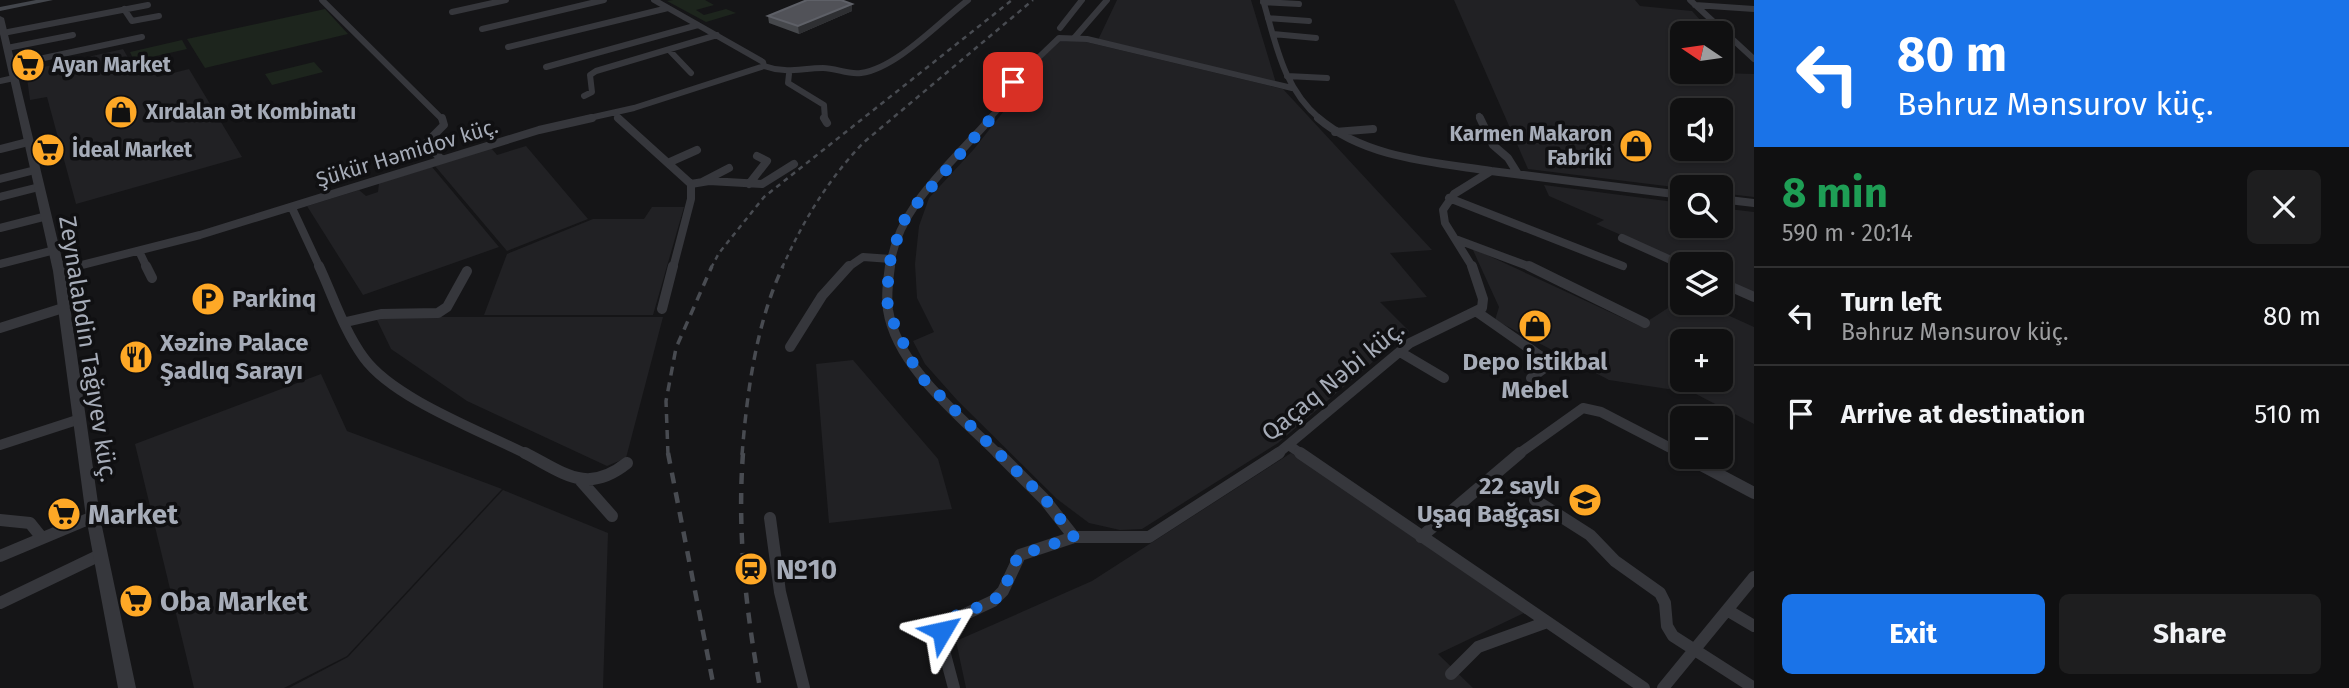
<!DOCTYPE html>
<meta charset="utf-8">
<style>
body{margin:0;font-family:"Fira Sans",sans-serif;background:#1e1e1f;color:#f1f3f6;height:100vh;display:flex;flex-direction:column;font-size:26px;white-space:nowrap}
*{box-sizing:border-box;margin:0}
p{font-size:23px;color:#9c9d9f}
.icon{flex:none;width:38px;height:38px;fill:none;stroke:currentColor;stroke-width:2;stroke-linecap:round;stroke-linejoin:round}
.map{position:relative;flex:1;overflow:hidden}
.side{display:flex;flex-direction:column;background:#101011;width:595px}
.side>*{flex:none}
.guide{background:#1a73e8;color:#fff;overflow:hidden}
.needle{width:46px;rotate:283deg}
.tools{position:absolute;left:1670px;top:21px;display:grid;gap:14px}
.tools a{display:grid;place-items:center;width:63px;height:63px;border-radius:10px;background:#101011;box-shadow:0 2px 5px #0004,0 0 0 2px #303031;font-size:35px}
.pin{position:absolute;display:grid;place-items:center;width:60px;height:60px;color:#fff;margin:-30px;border-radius:14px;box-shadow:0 4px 10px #0006}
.me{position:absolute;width:77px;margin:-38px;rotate:54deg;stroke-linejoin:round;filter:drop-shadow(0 0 5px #0008)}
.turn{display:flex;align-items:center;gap:24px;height:147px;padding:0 28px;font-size:32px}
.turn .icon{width:91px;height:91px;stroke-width:2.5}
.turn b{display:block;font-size:49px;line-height:60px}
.round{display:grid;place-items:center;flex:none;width:74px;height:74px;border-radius:10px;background:#1e1e1f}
.summary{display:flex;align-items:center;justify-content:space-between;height:119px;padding:0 28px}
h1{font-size:42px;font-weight:700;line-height:52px;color:#1e9e55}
.cta{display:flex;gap:14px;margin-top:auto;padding:14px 28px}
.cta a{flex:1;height:80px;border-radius:10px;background:#1a73e8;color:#fff;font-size:28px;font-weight:700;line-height:80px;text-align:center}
.cta a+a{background:#1e1e1f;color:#f1f3f6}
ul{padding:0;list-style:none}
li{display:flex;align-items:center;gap:21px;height:98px;padding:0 28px;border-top:2px solid #303031}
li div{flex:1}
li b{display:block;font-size:26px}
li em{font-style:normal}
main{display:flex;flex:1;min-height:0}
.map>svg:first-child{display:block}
.built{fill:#212124;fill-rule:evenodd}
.green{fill:#1d251d}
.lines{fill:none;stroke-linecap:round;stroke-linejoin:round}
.minor-far3{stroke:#36373c;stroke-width:6}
.minor-far2{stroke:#36373c;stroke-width:8}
.minor-far1{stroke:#36373c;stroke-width:10}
.minor{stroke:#36373c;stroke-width:12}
.tertiary{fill:#36373c;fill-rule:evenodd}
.secondary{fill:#43464c;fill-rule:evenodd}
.rail-far2{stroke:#484b51;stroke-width:2.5;stroke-dasharray:5 4.5;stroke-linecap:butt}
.rail-far1{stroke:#484b51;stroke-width:3.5;stroke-dasharray:9 7;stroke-linecap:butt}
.rail{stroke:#484b51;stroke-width:4.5;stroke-dasharray:11 9;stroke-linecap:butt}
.wall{fill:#46484c}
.shaded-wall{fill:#2e2f32}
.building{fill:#515258;stroke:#5e6067;stroke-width:2}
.route{stroke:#1a73e8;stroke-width:12;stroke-dasharray:0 21.6}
.labels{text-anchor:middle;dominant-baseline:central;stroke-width:7;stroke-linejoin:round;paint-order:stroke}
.far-poi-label{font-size:21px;font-weight:bold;fill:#a6acb8;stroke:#101012;text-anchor:start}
.far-street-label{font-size:21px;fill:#a6acb8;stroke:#101012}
.poi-label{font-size:24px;font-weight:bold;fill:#a6acb8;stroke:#101012;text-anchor:start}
.street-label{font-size:24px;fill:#a6acb8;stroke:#101012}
.near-poi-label{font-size:28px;font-weight:bold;fill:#a6acb8;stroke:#101012;text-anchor:start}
</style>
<main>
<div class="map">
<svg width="1754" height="688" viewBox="0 0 1754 688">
<rect width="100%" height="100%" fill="#151517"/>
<path class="built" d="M1117,0H1251L1276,83L1098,40Z
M1454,0H1635L1640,6L1692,11L1712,33H1682V72L1754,74V197L1720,193V187L1682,188L1528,169ZM1682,110H1720V149H1682Z
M1060,40H1078L1283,89L1432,250L1390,253L1427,297L1380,302L1409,331L1278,443L1142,529L1120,530L1089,523L1057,499L957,400L925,364L913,341L934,332L917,298L915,264L919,226L929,198L974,149L1011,102L1016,84Z
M123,49L134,68L149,65L157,77L189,69L242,157L76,204L47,97L30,100L26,71Z
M526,146L588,219L507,251L435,166L491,148L497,155Z
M432,167L499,247L363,295L307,206L359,190L366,196L378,192L379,183Z
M1544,185L1682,203V226H1720V208L1754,212V294L1720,279V264H1687L1596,224L1604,220L1549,196Z
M652,207H684L653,315H484L507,254L593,219H644Z
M1472,248L1640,326L1682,299V303H1701L1754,327V424L1694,393L1609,380L1495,320L1499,307ZM1682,341H1720V380H1682Z
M379,317H663L626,458L607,466L467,401L391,349L376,318Z
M853,360L938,459L952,509L829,523L816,364Z
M321,374L347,431L502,489L347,656L284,688H194L135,444Z
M1291,453L1524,613L1438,654L1473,688H966L956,641L1092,581Z
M503,490L608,533L603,688H289L348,657Z"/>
<path class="green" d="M673,0H705L714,5L696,10L704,15L726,9L736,13L706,22L667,1Z
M325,9L348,34L205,68L187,39Z
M182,40L187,49L134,61L130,52Z
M314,62L323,72L272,85L265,74Z"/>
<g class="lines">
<path class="minor-far3" d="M322,0L442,119
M654,0L763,62L764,66C786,74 801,68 823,68C836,68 848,75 861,73C897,68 939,22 968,0
M1263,0C1276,44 1283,88 1320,119
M1690,0L1754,59
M1263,2L1299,4
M1695,5L1754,9
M124,9L132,21L159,16
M452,12L506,0
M1268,18L1309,21
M1060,28L1082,0
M482,29L604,0
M3,33L148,5
M1273,34L1316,38
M1075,37L1107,0
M508,47L668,8
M7,48L73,35
M670,51L691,73
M11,65L142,37
M546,67L698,25
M789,74L788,83L824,105L825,119
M1287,76L1327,78
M0,81L14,78
M584,96L592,92L590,75L596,71L717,35
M616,112L619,119
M1479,116L1481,119
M585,119L634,108L764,66
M989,119L1001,106L1013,82L1059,38L1087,39L1292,88"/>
<path class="minor-far2" d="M442,118L444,125L426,143L442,160
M618,118L691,184V199L673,268
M824,118L827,123
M1318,118C1365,158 1432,162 1491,171
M1480,118L1493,145L1508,158L1518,174
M1335,132L1373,129
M0,149L28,142
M670,162L697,150
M0,179L35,170
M702,182L729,168
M691,184L709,181L762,184L794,164
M749,184L767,161L757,156
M0,197L39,187
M1449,198L1623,266
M1720,199L1754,203
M292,208L320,268
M0,228L47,216
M1622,238L1682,265
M1458,240L1533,268
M139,251L147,268
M0,264L55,250
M70,268L200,235L539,130L592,118
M847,268L863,257L891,259
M890,268C896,208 953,162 991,118
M1473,268L1445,223L1443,210L1454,194L1491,171L1682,195"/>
<path class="minor-far1" d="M146,266L152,278
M319,266C333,296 344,331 364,358C394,399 481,431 528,455
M890,266C888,281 886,295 888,310C897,367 960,416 999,455
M1529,266L1645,323
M59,271L77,266
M1720,282L1754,297
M662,309L673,266
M1477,312L1546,360V367L1531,378
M346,322L381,314L438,313L447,307L467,271
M0,328L63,308
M790,347L822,296L849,266
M1400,352L1444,378
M0,445L80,419
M1290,446L1303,455
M1276,455L1410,343L1482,308L1483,299L1472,266
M1517,455L1583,408L1601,412L1682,454"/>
<path class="minor" d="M525,453C564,473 587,495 627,463
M998,453L1045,500L1074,537
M1300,453L1644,688
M1686,457L1754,493
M581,481L612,516
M1535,500L1590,535L1615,561L1660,593L1665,603L1667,626L1673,636L1754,688
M770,518L780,592L804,688
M0,520L30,523L42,538
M1421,537L1520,453
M0,556L93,517
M0,603L100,555
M1727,610L1754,626
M1451,674L1478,647L1547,622
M954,688L942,643L944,624L993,601L1003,591L1020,555L1074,537H1149L1279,453
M1663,688L1754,577"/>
<path class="tertiary" d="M0,16L4,18L65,271L100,517L136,688H118L86,517L53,271L0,34Z"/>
<path class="secondary" d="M36,0H53L0,11V7Z"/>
<path class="rail-far2" d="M711,268L719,253L764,197L1012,0
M782,268C803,221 827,181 863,143L1033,0"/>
<path class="rail-far1" d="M668,455L666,401L676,348L712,266
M742,455C747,392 756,324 783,266"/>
<path class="rail" d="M668,453L714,688
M743,453C737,533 746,610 760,688"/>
</g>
<path class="wall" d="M852,4V11L799,34L769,23L768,16Z"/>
<path class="shaded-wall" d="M852,4V11L799,34L798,26Z"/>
<path class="building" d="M807,0H841L852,4L798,26L768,16Z"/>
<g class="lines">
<path class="route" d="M942,631C949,610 980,611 995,599C1009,588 1009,568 1020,555L1074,537L1045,499L918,374L888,311L887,291L891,255L906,216L1002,106L1013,82"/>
</g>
<defs>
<symbol id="supermarket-disc" viewBox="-11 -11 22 22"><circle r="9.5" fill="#fea826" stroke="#101012"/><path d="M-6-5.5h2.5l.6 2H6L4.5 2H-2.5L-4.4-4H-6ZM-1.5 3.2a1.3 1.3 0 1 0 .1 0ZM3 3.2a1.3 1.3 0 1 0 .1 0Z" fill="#111"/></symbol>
<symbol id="shop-disc" viewBox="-11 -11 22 22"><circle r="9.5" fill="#fea826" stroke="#101012"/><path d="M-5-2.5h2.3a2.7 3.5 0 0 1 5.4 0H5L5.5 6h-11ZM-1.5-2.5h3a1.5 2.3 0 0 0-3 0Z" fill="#111"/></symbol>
<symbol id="parking-disc" viewBox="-11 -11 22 22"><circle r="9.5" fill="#fea826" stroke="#101012"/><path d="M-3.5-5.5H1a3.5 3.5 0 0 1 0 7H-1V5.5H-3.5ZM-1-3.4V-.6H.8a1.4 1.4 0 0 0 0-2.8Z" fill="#111"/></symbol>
<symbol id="restaurant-disc" viewBox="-11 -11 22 22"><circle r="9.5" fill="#fea826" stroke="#101012"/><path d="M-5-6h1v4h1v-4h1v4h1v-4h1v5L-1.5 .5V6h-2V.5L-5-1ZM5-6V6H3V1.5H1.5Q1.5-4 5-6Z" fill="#111"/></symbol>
<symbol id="school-disc" viewBox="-11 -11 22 22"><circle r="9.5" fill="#fea826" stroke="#101012"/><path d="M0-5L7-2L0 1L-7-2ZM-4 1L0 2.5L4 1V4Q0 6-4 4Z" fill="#111"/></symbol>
<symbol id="station-disc" viewBox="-11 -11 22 22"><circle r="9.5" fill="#fea826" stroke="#101012"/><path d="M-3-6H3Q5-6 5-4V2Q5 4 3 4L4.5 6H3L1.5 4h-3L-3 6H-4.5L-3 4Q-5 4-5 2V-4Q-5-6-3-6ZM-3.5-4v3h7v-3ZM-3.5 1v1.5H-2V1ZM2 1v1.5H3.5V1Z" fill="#111"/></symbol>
</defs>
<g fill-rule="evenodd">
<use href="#supermarket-disc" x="9" y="46" width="38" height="38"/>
<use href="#shop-disc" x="102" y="93" width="38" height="38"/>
<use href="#shop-disc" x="1617" y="127" width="38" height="38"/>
<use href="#supermarket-disc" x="29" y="131" width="38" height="38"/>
<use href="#parking-disc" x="189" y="280" width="38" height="38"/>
<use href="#shop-disc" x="1516" y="307" width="38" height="38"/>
<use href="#restaurant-disc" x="117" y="338" width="38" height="38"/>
<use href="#school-disc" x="1566" y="481" width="38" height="38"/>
<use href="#supermarket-disc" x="45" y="495" width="38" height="38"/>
<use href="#station-disc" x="732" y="550" width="38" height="38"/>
<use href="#supermarket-disc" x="117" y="582" width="38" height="38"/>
</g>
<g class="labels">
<g class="far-poi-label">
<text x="52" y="65">Ayan Market</text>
<text x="146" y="112">Xırdalan Ət Kombinatı</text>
<text x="1612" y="134" text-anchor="end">Karmen Makaron<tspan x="1612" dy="24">Fabriki</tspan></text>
<text x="72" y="150">İdeal Market</text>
</g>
<g class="far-street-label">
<text transform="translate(407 153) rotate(-17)">Şükür Həmidov küç.</text>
</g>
<g class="poi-label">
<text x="232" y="299">Parkinq</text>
<text x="160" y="343">Xәzinә Palace<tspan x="160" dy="28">Şadlıq Sarayı</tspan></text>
<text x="1535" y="362" text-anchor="middle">Depo İstikbal<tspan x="1535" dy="28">Mebel</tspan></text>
<text x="1560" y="486" text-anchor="end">22 saylı<tspan x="1560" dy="28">Uşaq Bağçası</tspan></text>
</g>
<g class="street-label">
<text transform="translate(88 349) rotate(81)">Zeynalabdin Tağıyev küç.</text>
<text transform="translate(1333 381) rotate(-39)">Qaçaq Nəbi küç.</text>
</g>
<g class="near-poi-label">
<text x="88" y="514">Market</text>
<text x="776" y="569">№10</text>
<text x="160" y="601">Oba Market</text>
</g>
</g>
</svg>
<div class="tools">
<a><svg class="needle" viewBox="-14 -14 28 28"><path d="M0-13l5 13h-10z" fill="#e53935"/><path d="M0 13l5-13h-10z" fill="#9c9d9f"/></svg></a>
<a><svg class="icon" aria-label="sound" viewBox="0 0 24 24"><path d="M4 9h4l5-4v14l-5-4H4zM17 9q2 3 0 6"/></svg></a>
<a><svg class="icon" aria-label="search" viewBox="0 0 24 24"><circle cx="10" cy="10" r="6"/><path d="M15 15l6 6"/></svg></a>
<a><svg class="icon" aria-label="layers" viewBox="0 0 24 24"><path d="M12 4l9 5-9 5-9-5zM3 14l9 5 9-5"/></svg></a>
<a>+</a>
<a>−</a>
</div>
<div class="pin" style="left:1013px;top:82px;background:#d93025"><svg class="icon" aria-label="arrive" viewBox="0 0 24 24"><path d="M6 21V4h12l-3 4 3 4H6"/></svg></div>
<svg class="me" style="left:942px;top:631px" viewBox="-20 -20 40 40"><path d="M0-17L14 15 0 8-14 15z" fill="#1a73e8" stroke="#fff" stroke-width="4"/></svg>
</div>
<section class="side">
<div class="guide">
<div class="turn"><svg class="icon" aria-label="left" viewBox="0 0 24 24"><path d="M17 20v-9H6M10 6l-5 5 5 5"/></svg><div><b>80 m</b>Bəhruz Mənsurov küç.</div></div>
</div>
<div class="summary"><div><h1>8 min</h1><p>590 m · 20:14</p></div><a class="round"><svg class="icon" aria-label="close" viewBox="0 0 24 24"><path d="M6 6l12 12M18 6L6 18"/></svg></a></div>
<ul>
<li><svg class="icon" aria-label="left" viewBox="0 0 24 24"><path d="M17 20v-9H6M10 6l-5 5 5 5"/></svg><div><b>Turn left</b><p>Bəhruz Mənsurov küç.</p></div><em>80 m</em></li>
<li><svg class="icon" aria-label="arrive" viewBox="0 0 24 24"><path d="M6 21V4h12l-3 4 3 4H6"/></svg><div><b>Arrive at destination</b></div><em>510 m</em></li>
</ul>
<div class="cta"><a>Exit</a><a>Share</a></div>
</section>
</main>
